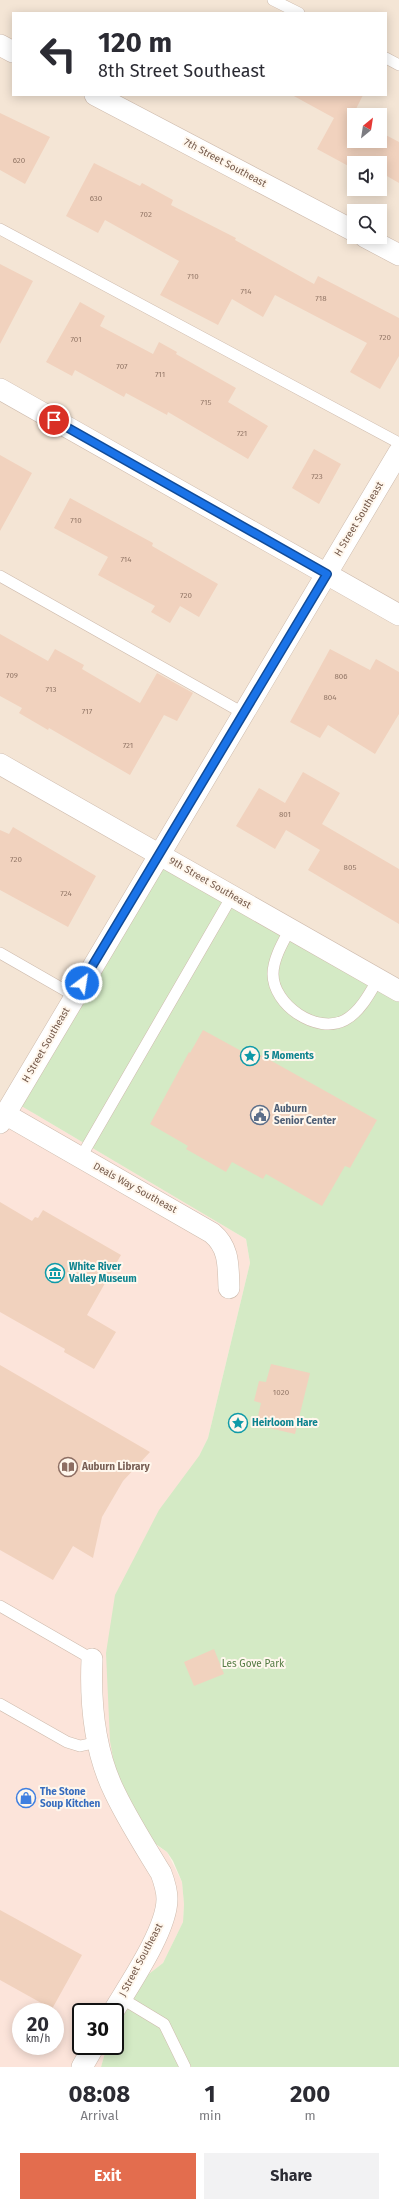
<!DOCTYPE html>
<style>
body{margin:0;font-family:"Fira Sans",sans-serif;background:#f2f2f3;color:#2b2b33;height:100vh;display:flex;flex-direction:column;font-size:15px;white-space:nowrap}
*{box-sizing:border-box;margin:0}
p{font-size:13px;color:#7c7c81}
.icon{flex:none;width:22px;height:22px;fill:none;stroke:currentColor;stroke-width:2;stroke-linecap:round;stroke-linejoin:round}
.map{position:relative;height:2067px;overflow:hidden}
.side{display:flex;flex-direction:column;background:#fff;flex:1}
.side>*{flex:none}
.banner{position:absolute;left:12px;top:12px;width:375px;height:84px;border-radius:0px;box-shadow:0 2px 10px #0003;background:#fff;color:#2b2b33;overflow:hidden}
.needle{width:26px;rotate:30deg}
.buttons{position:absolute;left:347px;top:108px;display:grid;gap:8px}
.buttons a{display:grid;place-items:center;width:40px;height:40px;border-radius:0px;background:#fff;box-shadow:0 2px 10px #0003;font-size:20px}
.speed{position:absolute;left:12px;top:2003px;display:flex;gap:8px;font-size:20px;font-weight:700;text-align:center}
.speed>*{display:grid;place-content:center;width:52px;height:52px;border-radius:50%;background:#fff;box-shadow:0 2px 10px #0003;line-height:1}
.speed small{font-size:10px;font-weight:400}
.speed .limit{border:2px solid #111;border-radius:6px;background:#fff;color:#111}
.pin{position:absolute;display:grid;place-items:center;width:34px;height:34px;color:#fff;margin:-17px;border:2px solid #fff;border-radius:50%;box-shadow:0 1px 4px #0007}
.me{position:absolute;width:44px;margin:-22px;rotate:31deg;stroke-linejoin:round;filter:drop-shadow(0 0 3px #0008)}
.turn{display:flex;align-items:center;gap:14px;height:84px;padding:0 20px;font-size:18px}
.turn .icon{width:52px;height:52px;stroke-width:2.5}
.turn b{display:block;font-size:28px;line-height:34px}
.eta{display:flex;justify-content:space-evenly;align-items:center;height:68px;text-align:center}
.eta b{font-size:24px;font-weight:700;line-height:28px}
.cta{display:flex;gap:8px;margin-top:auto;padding:8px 20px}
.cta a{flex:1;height:46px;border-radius:0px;background:#e36d4e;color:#fff;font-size:16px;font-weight:700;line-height:46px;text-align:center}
.cta a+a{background:#f2f2f3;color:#2b2b33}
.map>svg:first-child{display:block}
.residential{fill:#f4e5d5;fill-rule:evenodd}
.commercial{fill:#fce4da;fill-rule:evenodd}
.green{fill:#d4eac5}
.building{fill:#f1d2be}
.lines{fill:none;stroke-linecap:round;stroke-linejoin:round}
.service-casing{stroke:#cebbad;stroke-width:12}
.minor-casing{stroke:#cebbad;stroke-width:22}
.service{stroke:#fff;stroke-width:11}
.minor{stroke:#fff;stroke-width:21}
.route-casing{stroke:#114b97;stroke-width:10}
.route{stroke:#1a73e8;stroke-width:7}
.labels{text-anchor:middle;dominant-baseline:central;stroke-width:4;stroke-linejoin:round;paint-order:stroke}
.number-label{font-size:8px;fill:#947868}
.street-label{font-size:10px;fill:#755a4b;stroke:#fff7ed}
.culture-label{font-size:10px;font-weight:bold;fill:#0d838f;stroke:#fff7ed;text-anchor:start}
.service-label{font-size:10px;font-weight:bold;fill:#4e5e75;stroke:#fff7ed;text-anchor:start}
.education-label{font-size:10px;font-weight:bold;fill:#785e54;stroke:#fff7ed;text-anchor:start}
.park-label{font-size:10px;fill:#547b43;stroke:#fff7ed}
.shop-label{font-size:10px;font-weight:bold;fill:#366cbe;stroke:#fff7ed;text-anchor:start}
</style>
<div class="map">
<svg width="399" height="2067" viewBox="0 0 399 2067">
<rect width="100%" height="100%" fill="#fcf3e6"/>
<path class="residential" d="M0,0H399V991L0,1123ZM13,13H386V95H13ZM354,115H380V141H354ZM354,163H380V189H354ZM354,211H380V237H354Z"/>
<path class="commercial" d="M13,1101L246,1239L250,1263L208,1438L199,1456L156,1845L167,1852L182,1882L184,1904L183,1922L163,1963L141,1980L115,2026V2012H81V2046H107L101,2067H0V1123ZM21,2012H55V2046H21Z"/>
<path class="green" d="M160,854L399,991V2067H101L107,2046H115V2026L141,1980L163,1963L183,1922L184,1904L182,1882L173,1861L167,1852L150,1840L115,1769L110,1741L106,1653L115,1595L159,1510L199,1456L208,1438L250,1263L246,1239L13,1101Z"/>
<path class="building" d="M292,95H363L352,117L354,118V141H380V132L399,142V183L380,172V163H365L354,157V169L317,149L334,118Z
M0,113L50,137L25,184L0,170Z
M94,163L140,186L142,183L173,200L171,205L236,238L235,240L314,284L318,276L399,318V356L380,389L350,372L367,343L275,295L263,317L232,299L218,325L160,295L179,261L105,220L98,233L66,216Z
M0,264L33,281L0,344Z
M80,302L105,316L100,326L153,354L159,342L177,352L176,354L236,388L228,402L268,426L248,459L168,412L167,415L126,393L124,397L75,370L72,376L46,362Z
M314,449L341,464L319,504L292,488Z
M0,455L32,473L0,531Z
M70,498L153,543L152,546L218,584L199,617L180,606L170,623L151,612L155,606L98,575L108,557L54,528Z
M0,634L48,661L55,649L84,665L82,669L140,703L157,673L193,693L177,721L164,715L130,775L49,728L48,730L19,713L22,708L0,696Z
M330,649L370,670L376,659L399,672V714L375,754L328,725L320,738L290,722Z
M303,772L340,793L322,824L399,869V924L308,870L320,850L286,830L275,849L236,826L259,788L285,803Z
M13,827L96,876L68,927L0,890V830L9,834Z
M203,1030L258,1060L261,1055L377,1120L350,1168L345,1166L322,1206L266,1174L263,1179L232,1162L226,1172L186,1149L188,1146L150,1124L189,1052L190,1053Z
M0,1202L32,1221L35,1217L38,1218L43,1210L121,1255L87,1315L116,1332L94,1369L64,1352L65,1349L0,1312Z
M271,1364L310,1373L295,1434L256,1425L261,1403L254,1401L259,1381L266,1382Z
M0,1365L150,1452L123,1481L102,1517L93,1558L73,1546L53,1580L0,1550Z
M214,1649L224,1674L194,1686L184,1662Z
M0,1910L82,1955L52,2009L0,1980Z"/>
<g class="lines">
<defs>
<path id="service" d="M273,0L299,13
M386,58L399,65
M0,229L399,443
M0,576L243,713
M290,929C283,942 273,959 273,974C273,1005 317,1035 345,1020C360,1012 370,993 378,979
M0,953L75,996
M81,1157L232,896
M0,1606L92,1659
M0,1704L67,1742L80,1746L98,1742
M121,1998L164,2024L185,2067"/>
<path id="minor" d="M0,45L13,52
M95,95L354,231
M365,237L399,255
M0,389L399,615
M0,764L399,991
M5,1114L212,1233C230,1248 228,1267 229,1288
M0,1123L399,452
M92,1659C90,1704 95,1753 115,1793C128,1820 145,1847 161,1873C164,1881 167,1890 167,1899C167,1930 129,1985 113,2012
M82,2067L94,2046"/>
</defs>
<use href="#service" class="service-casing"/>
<use href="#minor" class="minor-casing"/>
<use href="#service" class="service"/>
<use href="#minor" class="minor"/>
</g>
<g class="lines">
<defs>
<path id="route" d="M54,420L327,574L82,983"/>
</defs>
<use href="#route" class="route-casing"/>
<use href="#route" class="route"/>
</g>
<defs>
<symbol id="sight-ring" viewBox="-11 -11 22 22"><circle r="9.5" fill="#fff7ed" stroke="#0f9aa8" stroke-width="1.5"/><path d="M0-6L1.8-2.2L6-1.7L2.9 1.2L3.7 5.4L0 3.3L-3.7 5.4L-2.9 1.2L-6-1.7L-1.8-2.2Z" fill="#0f9aa8"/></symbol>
<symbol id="civic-ring" viewBox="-11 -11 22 22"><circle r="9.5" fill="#fff7ed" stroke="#5c6f8a" stroke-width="1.5"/><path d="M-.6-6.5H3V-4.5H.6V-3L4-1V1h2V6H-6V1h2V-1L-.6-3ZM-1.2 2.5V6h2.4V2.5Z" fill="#5c6f8a"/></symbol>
<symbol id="museum-ring" viewBox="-11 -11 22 22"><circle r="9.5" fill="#fff7ed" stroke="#0f9aa8" stroke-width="1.5"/><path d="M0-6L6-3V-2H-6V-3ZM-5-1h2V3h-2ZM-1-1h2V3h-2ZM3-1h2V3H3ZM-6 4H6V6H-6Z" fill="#0f9aa8"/></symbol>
<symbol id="library-ring" viewBox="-11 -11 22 22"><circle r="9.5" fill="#fff7ed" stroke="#8d6e63" stroke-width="1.5"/><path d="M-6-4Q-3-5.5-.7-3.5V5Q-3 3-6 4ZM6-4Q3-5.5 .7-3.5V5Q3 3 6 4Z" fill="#8d6e63"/></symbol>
<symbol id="shop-ring" viewBox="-11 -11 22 22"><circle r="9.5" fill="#fff7ed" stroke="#3f7fe0" stroke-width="1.5"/><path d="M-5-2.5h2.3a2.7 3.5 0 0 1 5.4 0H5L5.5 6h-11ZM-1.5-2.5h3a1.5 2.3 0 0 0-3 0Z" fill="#3f7fe0"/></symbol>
</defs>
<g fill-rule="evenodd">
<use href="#sight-ring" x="239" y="1045" width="22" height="22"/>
<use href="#civic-ring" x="249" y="1104" width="22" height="22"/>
<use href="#museum-ring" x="44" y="1262" width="22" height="22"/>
<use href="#sight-ring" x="227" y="1412" width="22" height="22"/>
<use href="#library-ring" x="57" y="1456" width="22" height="22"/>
<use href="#shop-ring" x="15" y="1787" width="22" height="22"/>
</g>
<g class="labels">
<g class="number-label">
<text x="19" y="160">620</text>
<text x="96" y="198">630</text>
<text x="146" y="214">702</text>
<text x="193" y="276">710</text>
<text x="246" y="291">714</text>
<text x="321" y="298">718</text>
<text x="385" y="337">720</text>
<text x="76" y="339">701</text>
<text x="122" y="366">707</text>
<text x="160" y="374">711</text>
<text x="206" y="402">715</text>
<text x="242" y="433">721</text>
<text x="317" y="476">723</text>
<text x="76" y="520">710</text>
<text x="126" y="559">714</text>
<text x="186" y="595">720</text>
<text x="12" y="675">709</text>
<text x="341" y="676">806</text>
<text x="51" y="689">713</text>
<text x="330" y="697">804</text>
<text x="87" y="711">717</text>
<text x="128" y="745">721</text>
<text x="285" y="814">801</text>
<text x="16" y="859">720</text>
<text x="350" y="867">805</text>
<text x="66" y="893">724</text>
<text x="281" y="1392">1020</text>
</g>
<g class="street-label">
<text transform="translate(225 163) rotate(28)">7th Street Southeast</text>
<text transform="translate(359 519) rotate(-59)">H Street Southeast</text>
<text transform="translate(210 883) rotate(30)">9th Street Southeast</text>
<text transform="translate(46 1045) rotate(-60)">H Street Southeast</text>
<text transform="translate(135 1188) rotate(29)">Deals Way Southeast</text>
<text transform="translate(141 1960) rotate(-62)">J Street Southeast</text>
</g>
<g class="culture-label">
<text x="264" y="1056">5 Moments</text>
<text x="69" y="1267">White River<tspan x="69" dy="12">Valley Museum</tspan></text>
<text x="252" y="1423">Heirloom Hare</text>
</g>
<g class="service-label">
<text x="274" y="1109">Auburn<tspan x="274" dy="12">Senior Center</tspan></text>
</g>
<g class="education-label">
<text x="82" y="1467">Auburn Library</text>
</g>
<g class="park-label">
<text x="253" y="1664">Les Gove Park</text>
</g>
<g class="shop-label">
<text x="40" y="1792">The Stone<tspan x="40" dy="12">Soup Kitchen</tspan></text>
</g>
</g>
</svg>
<div class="buttons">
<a><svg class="needle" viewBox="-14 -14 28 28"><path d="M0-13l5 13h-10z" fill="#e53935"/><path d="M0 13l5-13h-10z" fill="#7c7c81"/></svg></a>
<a><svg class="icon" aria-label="sound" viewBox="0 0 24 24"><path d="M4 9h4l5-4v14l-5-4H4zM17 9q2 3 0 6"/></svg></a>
<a><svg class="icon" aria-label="search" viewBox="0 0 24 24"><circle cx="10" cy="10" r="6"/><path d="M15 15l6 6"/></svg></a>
</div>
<div class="speed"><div>20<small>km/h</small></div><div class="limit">30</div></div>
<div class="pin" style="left:54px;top:420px;background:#d93025"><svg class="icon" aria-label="arrive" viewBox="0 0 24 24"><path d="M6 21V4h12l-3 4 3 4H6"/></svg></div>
<svg class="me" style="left:82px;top:983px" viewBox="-20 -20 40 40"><circle r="17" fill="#1a73e8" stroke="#fff" stroke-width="3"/><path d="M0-11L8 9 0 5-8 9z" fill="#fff"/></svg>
<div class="banner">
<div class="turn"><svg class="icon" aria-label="left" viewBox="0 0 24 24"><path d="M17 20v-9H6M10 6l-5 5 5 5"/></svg><div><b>120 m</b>8th Street Southeast</div></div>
</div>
</div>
<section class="side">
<div class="eta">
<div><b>08:08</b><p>Arrival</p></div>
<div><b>1</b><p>min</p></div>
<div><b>200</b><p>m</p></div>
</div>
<div class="cta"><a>Exit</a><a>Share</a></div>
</section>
